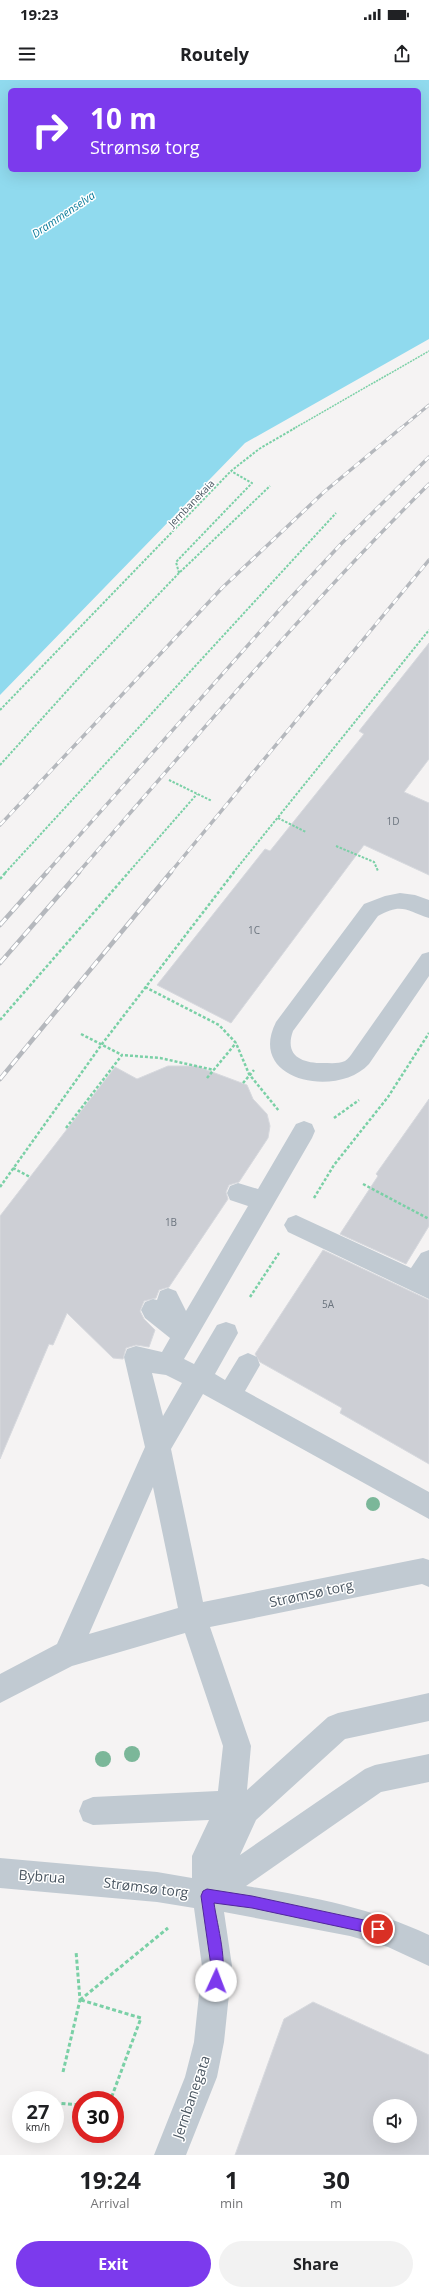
<!DOCTYPE html>
<meta charset="utf-8">
<style>
body{margin:0;font-family:"Open Sans",sans-serif;background:#f2f2f2;color:#202124;height:100vh;display:flex;flex-direction:column;font-size:15px;white-space:nowrap}
*{box-sizing:border-box;margin:0}
p{font-size:13px;color:#757577}
.icon{flex:none;width:22px;height:22px;fill:none;stroke:currentColor;stroke-width:2;stroke-linecap:round;stroke-linejoin:round}
.map{position:relative;height:2075px;overflow:hidden}
.sheet{display:flex;flex-direction:column;background:#fff;flex:1}
.sheet>*{flex:none}
.hud{position:absolute;left:8px;top:8px;width:413px;height:84px;border-radius:6px;box-shadow:0 4px 16px #0002;background:#7c3aed;color:#fff;overflow:hidden}
.fabs{position:absolute;left:373px;top:2019px;display:grid;gap:8px}
.fabs a{display:grid;place-items:center;width:44px;height:44px;border-radius:50%;background:#fff;box-shadow:0 4px 16px #0002;font-size:20px}
.speed{position:absolute;left:12px;top:2011px;display:flex;gap:8px;font-size:20px;font-weight:700;text-align:center}
.speed>*{display:grid;place-content:center;width:52px;height:52px;border-radius:50%;background:#fff;box-shadow:0 4px 16px #0002;line-height:1}
.speed small{font-size:10px;font-weight:400}
.speed .limit{border:6px solid #d22;background:#fff;color:#111}
.pin{position:absolute;display:grid;place-items:center;width:34px;height:34px;color:#fff;margin:-17px;border:2px solid #fff;border-radius:50%;box-shadow:0 1px 4px #0007}
.me{position:absolute;width:44px;margin:-22px;rotate:2deg;stroke-linejoin:round;filter:drop-shadow(0 0 3px #0008)}
.turn{display:flex;align-items:center;gap:14px;height:84px;padding:0 16px;font-size:18px}
.turn .icon{width:52px;height:52px;stroke-width:2.5}
.turn b{display:block;font-size:28px;line-height:34px}
.eta{display:flex;justify-content:space-evenly;align-items:center;height:68px;text-align:center}
.eta b{font-size:24px;font-weight:700;line-height:28px}
.button{display:flex;gap:8px;margin-top:auto;padding:8px 16px}
.button a{flex:1;height:46px;border-radius:24px;background:#7c3aed;color:#fff;font-size:16px;font-weight:700;line-height:46px;text-align:center}
.button a+a{background:#f2f2f2;color:#202124}
.status{display:flex;justify-content:space-between;align-items:center;height:28px;padding:0 20px;background:#fff;direction:ltr}
.status svg{height:11px;fill:currentColor}
header{display:flex;justify-content:space-between;align-items:center;height:52px;padding:0 16px;background:#fff;font-size:18px;font-weight:700}
.map>svg:first-child{display:block}
.water{fill:#90daee;fill-rule:evenodd}
.building{fill:#cdcfd5;stroke:#d7d9de;fill-rule:evenodd}
.lines{fill:none;stroke-linecap:round;stroke-linejoin:round}
.path-far3{stroke:#7ad0a6;stroke-width:1.5;stroke-dasharray:2 1;stroke-linecap:butt}
.path-far2{stroke:#7ad0a6;stroke-width:2;stroke-dasharray:2.5 1.5;stroke-linecap:butt}
.path-far1{stroke:#7ad0a6;stroke-width:2.5;stroke-dasharray:3 2;stroke-linecap:butt}
.path{stroke:#7ad0a6;stroke-width:3;stroke-dasharray:4 2.5;stroke-linecap:butt}
.minor{fill:#c1cad2;fill-rule:evenodd}
.rail-far2-casing{stroke:#b5b8bd;stroke-width:3}
.rail-far1-casing{stroke:#b5b8bd;stroke-width:3.5}
.rail-casing{stroke:#b5b8bd;stroke-width:4.5}
.rail-far2{stroke:#fff;stroke-width:2;stroke-dasharray:5.5;stroke-linecap:butt}
.rail-far1{stroke:#fff;stroke-width:2.5;stroke-dasharray:7;stroke-linecap:butt}
.rail{stroke:#fff;stroke-width:3;stroke-dasharray:9;stroke-linecap:butt}
.tree{fill:#7bb799}
.route{fill:#7c3aed;stroke:#51269a}
.labels{text-anchor:middle;dominant-baseline:central;stroke-width:3;stroke-linejoin:round;paint-order:stroke}
.far-street-label{font-size:10px;fill:#4a5661;stroke:#fff}
.number-label{font-size:10px;fill:#6b747e}
.far-water-label{font-size:11px;font-style:italic;fill:#0c7c9b;stroke:#fff}
.near-street-label{font-size:14px;fill:#4a5661;stroke:#fff}
</style>
<div class="status"><b>19:23</b><svg viewBox="0 0 49 12"><path d="M0 12V9h3v3zM5 12V6h3v6zM10 12V3h3v9zM15 12V0h3v12zM26 1h20v11H26zM47 4h2v5h-2z"/></svg></div>
<header><svg class="icon" aria-label="menu" viewBox="0 0 24 24"><path d="M4 6h16M4 12h16M4 18h16"/></svg>Routely<svg class="icon" aria-label="share" viewBox="0 0 24 24"><path d="M12 15V3M7 8l5-5 5 5M5 13v7h14v-7"/></svg></header>
<div class="map">
<svg width="429" height="2075" viewBox="0 0 429 2075">
<rect width="100%" height="100%" fill="#f5f3f3"/>
<path class="water" d="M0,0H429V259L245,363L0,615ZM10,10H419V90H10Z"/>
<path class="building" d="M429,563V679L404,712L429,723V795L364,765L231,943L157,905L265,769L270,771L364,654L359,651Z
M168,986H196L247,1005L253,1019L267,1034L270,1046L268,1058L239,1102L229,1105L226,1112L228,1119L169,1207L159,1210L156,1218L144,1221L140,1231L144,1239L155,1250L149,1267L136,1265L126,1268L123,1279L113,1278L67,1233L53,1265L49,1264L0,1379V1136L115,987L137,999Z
M429,1019V1146L406,1184L340,1154L378,1096L376,1094Z
M323,1170L429,1220V1384L340,1333L342,1328L260,1282L255,1274Z
M313,1922L429,1975V2075H235L284,1939ZM380,2026H410V2056H380Z"/>
<g class="lines">
<path class="path-far3" d="M293,349L429,271"/>
<path class="path-far2" d="M179,493L176,482L252,403L231,391
M0,630L231,391L259,369L295,348
M0,685L85,591L179,493L270,406
M169,700L212,721
M278,738L306,752
M336,766L374,782L378,791
M5,793L336,433
M128,793L197,714
M233,793L429,550"/>
<path class="path-far1" d="M0,799L6,792
M145,907L219,945L236,963L249,994L279,1031
M0,940L129,792
M81,954L122,975
M207,998L236,963
M243,1003L254,990
M334,1038L359,1020
M66,1048L122,975L160,978L214,990
M13,1088L30,1097
M363,1104L429,1139
M0,1107L102,964L234,792
M314,1118L334,1085L388,1017L429,953
M250,1217L279,1173"/>
<path class="path" d="M80,1920L168,1848
M81,1920L141,1938L112,2016L105,2020
M63,1992L80,1920L76,1871
M55,2023L81,2025"/>
<path class="minor" d="M400,813L415,815L429,820V838C407,831 402,822 378,836L293,951C284,976 302,983 323,983C330,983 339,984 345,981C348,979 351,975 353,972L422,874L429,872V896L369,984C337,1019 246,1001 276,942L364,824L385,816Z
M304,1041L312,1044L315,1051L312,1058L184,1279L194,1284L217,1245L226,1242L235,1245L238,1253L215,1294L225,1300L239,1277L248,1273L257,1277L260,1285L245,1311L429,1412V1439L203,1314L171,1369L203,1522L423,1478L429,1480V1507L422,1504L210,1547L251,1666L247,1710L328,1637L338,1633L429,1613V1641L345,1659L256,1740L240,1775L365,1689L375,1685L429,1674V1702L381,1712L246,1806C308,1816 372,1828 429,1855V1886L388,1867L350,1856L224,1832L232,1886L224,1962L217,1997L186,2075H154L185,1997L194,1962L202,1886L194,1828L157,1822L0,1808V1778L157,1792L192,1798V1776L209,1740L93,1745L83,1741L79,1731L83,1721L93,1717L218,1711L223,1666L185,1553L72,1586L0,1623V1594L57,1564L145,1367L124,1277L127,1269L136,1266L162,1272L170,1258L145,1238L141,1230L145,1222L153,1219L157,1220L160,1211L168,1208L176,1211L186,1231L248,1126L230,1120L227,1113L230,1106L238,1103L258,1109L296,1044ZM152,1293L166,1295L182,1303L163,1336ZM153,1407L178,1528L89,1554Z
M296,1135L411,1188L421,1173L429,1170V1219L288,1152L284,1145L288,1138Z"/>
<defs>
<path id="rail-far2" d="M400,349L429,325"/>
<path id="rail-far1" d="M0,745L222,508L324,412L401,348
M46,793L281,528L341,464L429,377
M78,793C193,661 305,528 429,404
M170,793L429,480"/>
<path id="rail" d="M0,845L47,792
M0,883L79,792
M0,999L171,792"/>
</defs>
<use href="#rail-far2" class="rail-far2-casing"/>
<use href="#rail-far1" class="rail-far1-casing"/>
<use href="#rail" class="rail-casing"/>
<use href="#rail-far2" class="rail-far2"/>
<use href="#rail-far1" class="rail-far1"/>
<use href="#rail" class="rail"/>
</g>
<g class="tree">
<circle cx="373" cy="1424" r="7"/>
<circle cx="132" cy="1674" r="8"/>
<circle cx="103" cy="1679" r="8"/>
</g>
<path class="route" d="M207,1809L252,1816L378,1843L382,1845L384,1849L382,1853L378,1855L252,1828L214,1823C217,1845 229,1885 220,1906L216,1907L211,1906L209,1901L211,1886L201,1816L203,1811Z"/>
<g class="labels">
<g class="far-street-label">
<text transform="translate(191 423) rotate(-46)">Jernbanekaia</text>
</g>
<g class="number-label">
<text x="393" y="741">1D</text>
<text x="254" y="850">1C</text>
<text x="171" y="1142">1B</text>
<text x="328" y="1224">5A</text>
</g>
<g class="far-water-label">
<text transform="translate(63 134) rotate(-34)">Drammenselva</text>
</g>
<g class="near-street-label">
<text transform="translate(311 1513) rotate(-12)">Strømsø torg</text>
<text transform="translate(42 1796) rotate(4)">Bybrua</text>
<text transform="translate(146 1807) rotate(7)">Strømsø torg</text>
<text transform="translate(191 2017) rotate(-71)">Jernbanegata</text>
</g>
</g>
</svg>
<div class="fabs">
<a><svg class="icon" aria-label="sound" viewBox="0 0 24 24"><path d="M4 9h4l5-4v14l-5-4H4zM17 9q2 3 0 6"/></svg></a>
</div>
<div class="speed"><div>27<small>km/h</small></div><div class="limit">30</div></div>
<div class="pin" style="left:378px;top:1849px;background:#d93025"><svg class="icon" aria-label="arrive" viewBox="0 0 24 24"><path d="M6 21V4h12l-3 4 3 4H6"/></svg></div>
<svg class="me" style="left:216px;top:1901px" viewBox="-20 -20 40 40"><circle r="19" fill="#fff"/><path d="M0-13L10 11 0 6-10 11z" fill="#7c3aed"/></svg>
<div class="hud">
<div class="turn"><svg class="icon" aria-label="right" viewBox="0 0 24 24"><path d="M7 20v-9h11M14 6l5 5-5 5"/></svg><div><b>10 m</b>Strømsø torg</div></div>
</div>
</div>
<section class="sheet">
<div class="eta">
<div><b>19:24</b><p>Arrival</p></div>
<div><b>1</b><p>min</p></div>
<div><b>30</b><p>m</p></div>
</div>
<div class="button"><a>Exit</a><a>Share</a></div>
</section>
